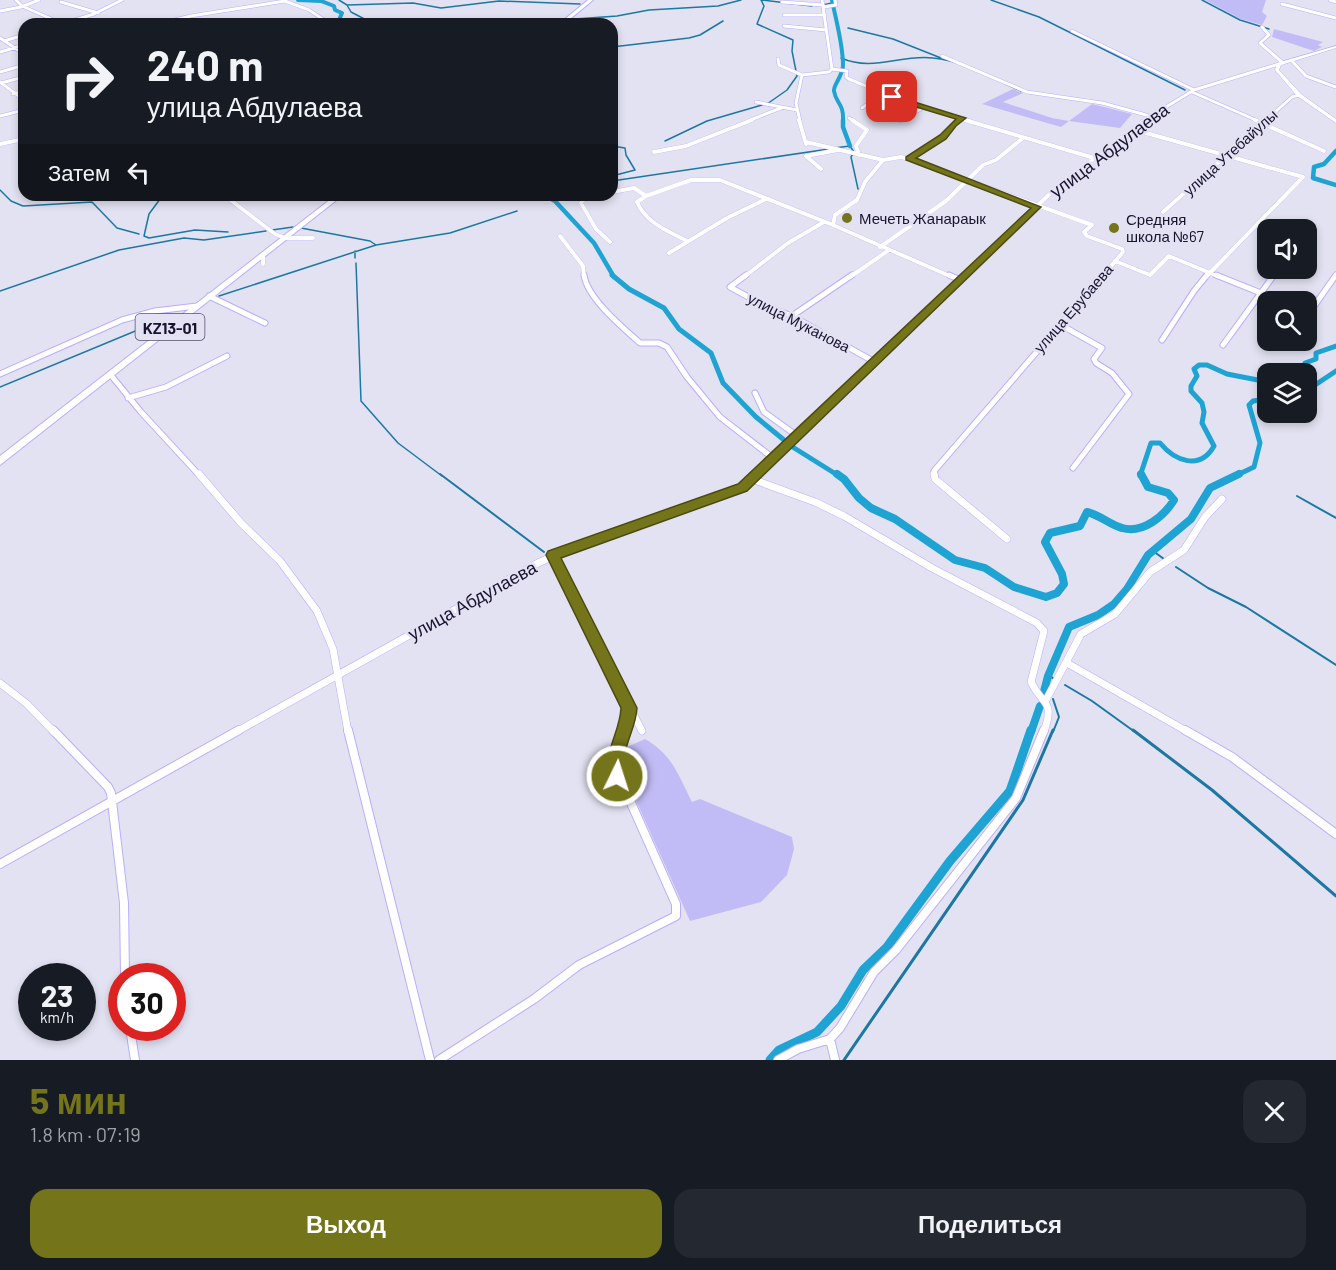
<!DOCTYPE html>
<html lang="ru">
<meta charset="utf-8">
<style>
body{margin:0;font-family:Barlow,sans-serif;background:#242831;color:#f1f3f6;height:100vh;display:flex;flex-direction:column;font-size:22px;white-space:nowrap}
*{box-sizing:border-box;margin:0}
p{font-size:20px;color:#9ea1a6}
.icon{flex:none;width:33px;height:33px;fill:none;stroke:currentColor;stroke-width:2;stroke-linecap:round;stroke-linejoin:round}
.map{position:relative;height:1060px;overflow:hidden}
.sheet{display:flex;flex-direction:column;background:#171b24;flex:1}
.sheet>*{flex:none}
.guide{position:absolute;left:18px;top:18px;width:600px;height:183px;border-radius:18px;box-shadow:0 3px 9px #0003;background:#171b24;color:#f1f3f6;overflow:hidden}
.tools{position:absolute;left:1257px;top:219px;display:grid;gap:12px}
.tools a{display:grid;place-items:center;width:60px;height:60px;border-radius:12px;background:#171b24;box-shadow:0 3px 9px #0003;font-size:30px}
.speed{position:absolute;left:18px;top:963px;display:flex;gap:12px;font-size:30px;font-weight:700;text-align:center}
.speed>*{display:grid;place-content:center;width:78px;height:78px;border-radius:50%;background:#171b24;box-shadow:0 3px 9px #0003;line-height:1}
.speed small{font-size:15px;font-weight:400}
.speed .limit{border:9px solid #d22;background:#fff;color:#111}
.pin{position:absolute;display:grid;place-items:center;width:51px;height:51px;color:#fff;margin:-26px;border-radius:12px;box-shadow:0 3px 9px #0006}
.me{position:absolute;width:66px;margin:-33px;rotate:4deg;stroke-linejoin:round;filter:drop-shadow(0 0 4px #0008)}
.turn{display:flex;align-items:center;gap:21px;height:126px;padding:0 30px;font-size:27px}
.turn .icon{width:78px;height:78px;stroke-width:2.5}
.turn b{display:block;font-size:42px;line-height:51px}
.then{display:flex;align-items:center;height:57px;padding:0 30px;background:#0003;gap:12px;font-size:22px}
.round{display:grid;place-items:center;flex:none;width:63px;height:63px;border-radius:18px;background:#242831}
.headline{display:flex;align-items:center;justify-content:space-between;height:102px;padding:0 30px}
h1{font-size:36px;font-weight:700;line-height:45px;color:#74741a}
.primary-button{display:flex;gap:12px;margin-top:auto;padding:12px 30px}
.primary-button a{flex:1;height:69px;border-radius:18px;background:#74741a;color:#fff;font-size:24px;font-weight:700;line-height:69px;text-align:center}
.primary-button a+a{background:#242831;color:#f1f3f6}
.map>svg:first-child{display:block}
.green{fill:#c2bcf6}
.lines{fill:none;stroke-linecap:round;stroke-linejoin:round}
.stream-far2{stroke:#1c78a2;stroke-width:1.5}
.stream-far1{stroke:#1c78a2;stroke-width:2}
.stream{stroke:#1c78a2;stroke-width:3}
.canal-far4{stroke:#1ea3d3;stroke-width:4}
.canal-far3{stroke:#1ea3d3;stroke-width:4.5}
.canal-far2{stroke:#1ea3d3;stroke-width:5}
.canal-far1{stroke:#1ea3d3;stroke-width:8}
.canal{stroke:#1ea3d3;stroke-width:9}
.minor-far4-casing{stroke:#b9aefd;stroke-width:4}
.minor-far3-casing{stroke:#b9aefd;stroke-width:4.5}
.minor-far2-casing{stroke:#b9aefd;stroke-width:7}
.minor-far1-casing{stroke:#b9aefd;stroke-width:8}
.minor-casing{stroke:#b9aefd;stroke-width:10}
.secondary-casing{stroke:#b9aefd;stroke-width:1}
.trunk-casing{stroke:#b9aefd;stroke-width:2}
.minor-far4{stroke:#fff;stroke-width:3}
.minor-far3{stroke:#fff;stroke-width:4}
.minor-far2{stroke:#fff;stroke-width:5}
.minor-far1{stroke:#fff;stroke-width:7}
.minor{stroke:#fff;stroke-width:8}
.secondary{fill:#fff;fill-rule:evenodd}
.trunk{fill:#fff;fill-rule:evenodd}
.route{fill:#74741a;stroke:#4b4b11;stroke-width:1.5}
.poi-dot{fill:#74741a;stroke:#e3e2f2;stroke-width:2}
.labels{text-anchor:middle;dominant-baseline:central;stroke-width:5;stroke-linejoin:round;paint-order:stroke}
.far-street-label{font-size:15px;fill:#18122f;stroke:#e3e2f2}
.far-poi-label{font-size:15px;fill:#18122f;stroke:#e3e2f2;text-anchor:start}
.shield{fill:#e3e2f2;stroke:#55506a;stroke-width:1.5}
.shield-label{font-size:16px;font-weight:bold;fill:#18122f}
.street-label{font-size:18px;fill:#18122f;stroke:#e3e2f2}
</style>
<div class="map">
<svg width="1336" height="1060" viewBox="0 0 1336 1060">
<rect width="100%" height="100%" fill="#e3e2f2"/>
<path class="green" d="M1205,0H1266L1262,12L1267,16L1262,25L1241,19Z
M1274,29L1323,42L1318,45L1322,47L1314,51L1272,37Z
M1013,89L1023,93L1003,102L1052,118L1069,121L1092,104L1132,114L1120,128L1069,121L1061,127L982,104Z
M645,739C673,755 678,775 692,802L700,799L792,837L794,849L787,875L761,902L690,921L621,767L625,748Z"/>
<g class="lines">
<path class="stream-far2" d="M339,0L347,5L351,12L374,24
M761,0L764,6L757,24L793,40L792,51L797,76L787,90L767,104
M762,0L812,6
M991,0L1039,17L1185,90
M1202,0L1240,20L1269,29
M347,5L413,3L441,8L499,1L580,4
M823,5L832,3
M568,24L575,19L617,16L649,10L718,6L741,0
M848,28L893,39L941,58
M612,47L689,38L700,35L723,21
M841,58C873,72 901,54 933,58C964,61 993,79 1021,91
M665,141L707,121L762,105
M612,146L625,148L626,155L635,170L612,176
M834,148L850,146L854,152L851,157L858,189
M612,181L829,149
M0,190L11,201L23,206L92,202L117,228L139,234
M163,195L149,214L144,236L149,238L195,230L228,232
M301,228L370,241L376,245
M272,230L293,227
M355,251V258
M356,263L361,401L398,443L442,476
M0,291L119,250L184,238L204,240L266,231
M219,296L376,245L450,233L517,211
M0,387L174,315"/>
<path class="stream-far1" d="M440,474L544,552
M1297,496L1336,518
M1153,551L1164,559
M1176,567L1208,588L1246,607L1336,665
M1048,676L1053,678
M1065,685L1092,701L1135,732
M1053,732L1059,717L1053,699"/>
<path class="stream" d="M1133,730L1212,790L1336,896
M844,1060L1023,800L1053,730"/>
<path class="canal-far4" d="M298,0L321,1L334,6L335,10L342,13L339,20H354L362,24
M832,0C836,21 843,44 843,65C843,76 833,85 834,91C836,104 844,103 843,121"/>
<path class="canal-far3" d="M843,120V127L850,146
M1336,151L1324,164L1314,167L1313,178L1336,185
M545,195L555,201L594,243L614,277"/>
<path class="canal-far2" d="M612,275L629,289L664,308L679,329L711,353L723,383L756,417L784,440
M1298,374L1302,372L1305,363L1316,359V353L1336,346
M1306,391L1336,371
M791,446L839,476
M1140,476L1151,443H1160C1175,461 1200,471 1214,446L1202,423L1204,412L1202,403L1191,391V386L1197,376L1194,369L1199,365H1207L1227,374L1268,382
M1235,476L1254,467L1260,443L1249,405L1253,401L1268,399"/>
<path class="canal-far1" d="M837,474L844,479L859,498L871,508L895,519L955,560L985,568L1014,587L1046,597L1057,593L1064,584L1062,574L1045,542L1050,533L1080,526L1087,512C1100,515 1110,525 1122,528C1143,534 1164,516 1174,500L1168,493L1148,487L1141,474
M1043,695L1048,676L1069,627L1098,615L1114,604L1127,589L1148,555L1191,519L1210,488L1239,474
M1031,732L1040,706"/>
<path class="canal" d="M770,1060L779,1050L817,1032L841,1006L863,970L887,947L950,861L1010,791L1031,730"/>
<defs>
<path id="minor-far4" d="M16,0L22,6L63,24
M1330,0L1336,2
M61,2L98,13
M782,2L823,5
M1282,4L1336,18
M824,7L836,5L835,0
M0,11L21,7L39,0
M784,15H825
M62,24L94,14L122,0
M158,24L191,16L285,1L309,10L330,24
M784,26L826,30
M1262,27L1269,35L1260,43L1283,63
M1072,31L1194,90
M0,38L24,54
M4,41L24,35
M0,52L24,45
M942,56L1027,92L1102,103L1150,116
M778,59L779,65L802,75
M1291,60L1306,76L1336,87
M832,69L847,71L846,77L849,79L904,102L970,121
M0,72L24,65
M0,82L24,100
M1,83L24,77
M1192,92L1258,121
M13,94L24,91
M756,102L797,110
M862,108L883,93
M0,116L24,110
M849,118L854,121
M748,121L781,108
M800,121L796,103L802,75L829,72L832,69L822,0
M900,121L924,107
M957,121L963,118
M1143,121L1194,90L1279,64
M1265,121L1292,97L1299,95"/>
<path id="minor-far3" d="M799,120L806,144
M852,120L867,130L856,146L859,155
M965,120L1094,158
M1255,120L1324,151
M1132,129L1303,177L1206,277
M806,142L883,160L865,182L857,200L835,215L833,225
M0,144L24,139
M654,152L686,146L752,120
M909,159L943,137L953,124L960,120
M883,160L901,157L909,159L1092,225L1084,232L1087,236L1122,249L1123,252L1102,277
M821,169L806,156L838,150
M612,192L634,188L646,196L637,202C646,223 668,231 687,241
M224,195L275,234L285,238H313
M600,195L583,200L581,203L596,229L610,242
M646,196L691,180H720L833,225L952,277
M1163,212L1266,120
M560,236L583,266L584,277
M1306,239L1314,230
M880,247L946,201L983,165L996,160L1023,138
M669,253L727,218L766,199
M263,255V264
M1115,261L1150,275L1169,256L1220,277
M744,277L788,243L824,222
M850,277L889,250
M963,277L1057,187L1145,120
M1273,277L1280,268"/>
<path id="minor-far2" d="M584,275C587,298 623,328 640,343H659L667,347L687,377L720,417L773,458
M746,275L730,287L763,305L792,316L873,361
M949,275L958,279
M1216,275L1283,302
M209,296L265,323
M1306,311L1310,312L1336,275
M792,316L852,275
M1059,324L1102,348L1094,359L1096,363L1112,373L1129,394L1073,468
M1162,340L1194,291L1207,275
M1223,345L1274,275
M0,374L122,320L155,311L197,306
M110,374L141,412L200,476
M755,393L764,412L796,435
M128,398L166,387L227,356
M754,476L965,275
M935,476L934,471L1103,275"/>
<path id="minor-far1" d="M199,474L241,523L280,561L317,611L333,649L348,732
M934,474L935,479L1007,539
M752,479L815,502L844,516L932,568L1037,623L1044,631L1031,682C1043,707 1055,699 1044,732
M553,555L642,731
M1067,663L1188,732
M0,683L27,704L54,732
M1046,700L1081,634L1115,614L1150,572L1184,550L1205,517L1222,499
M236,732L538,563L565,551L742,487L755,474
M623,732L630,711"/>
<path id="minor" d="M53,730L108,787L111,793L124,903L125,976
M348,730L430,1060
M1185,730L1232,757L1336,834
M0,864L239,730
M130,1028L135,1060
M830,1039L835,1060
M439,1060L534,999L579,965L676,916V904L615,767V759L624,730
M778,1060L798,1049L830,1039L840,1028L874,972L896,950L1016,798L1044,730"/>
<path id="secondary" d="M1336,46V48L1281,65L1279,70L1301,94L1336,119V123L1297,96L1275,70L1277,63Z"/>
<path id="trunk" d="M588,0H593L564,24H559Z
M336,195H343L0,465V456Z"/>
</defs>
<use href="#minor-far4" class="minor-far4-casing"/>
<use href="#minor-far3" class="minor-far3-casing"/>
<use href="#minor-far2" class="minor-far2-casing"/>
<use href="#minor-far1" class="minor-far1-casing"/>
<use href="#minor" class="minor-casing"/>
<use href="#secondary" class="secondary-casing"/>
<use href="#trunk" class="trunk-casing"/>
<use href="#minor-far4" class="minor-far4"/>
<use href="#minor-far3" class="minor-far3"/>
<use href="#minor-far2" class="minor-far2"/>
<use href="#minor-far1" class="minor-far1"/>
<use href="#minor" class="minor"/>
<use href="#secondary" class="secondary"/>
<use href="#trunk" class="trunk"/>
</g>
<path class="route" d="M892,95L966,118L956,126L946,139L916,158L1041,207L747,491L561,558L637,708C636,726 626,741 624,758C623,767 627,773 623,782L617,784L611,782C600,756 620,734 621,708L546,555L548,551L738,484L1031,208L906,160V157L940,135L956,119L890,99Z"/>
<g class="poi-dot">
<circle cx="847" cy="218" r="6"/>
<circle cx="1114" cy="228" r="6"/>
</g>
<g class="labels">
<g class="far-street-label">
<text transform="translate(1230 152) rotate(-42)">улица Утебайулы</text>
<text transform="translate(1073 308) rotate(-49)">улица Ерубаева</text>
<text transform="translate(799 322) rotate(27)">улица Муканова</text>
</g>
<g class="far-poi-label">
<text x="859" y="218">Мечеть Жанараык</text>
<text x="1126" y="219">Средняя<tspan x="1126" dy="17">школа №67</tspan></text>
</g>
<rect class="shield" x="135.5" y="314" width="69" height="26" rx="4.5"/>
<g class="shield-label">
<text x="170" y="327">KZ13-01</text>
</g>
<g class="street-label">
<text transform="translate(1109 150) rotate(-37)">улица Абдулаева</text>
<text transform="translate(472 600) rotate(-29)">улица Абдулаева</text>
</g>
</g>
</svg>
<div class="tools">
<a><svg class="icon" aria-label="sound" viewBox="0 0 24 24"><path d="M4 9h4l5-4v14l-5-4H4zM17 9q2 3 0 6"/></svg></a>
<a><svg class="icon" aria-label="search" viewBox="0 0 24 24"><circle cx="10" cy="10" r="6"/><path d="M15 15l6 6"/></svg></a>
<a><svg class="icon" aria-label="layers" viewBox="0 0 24 24"><path d="M12 4l9 5-9 5-9-5zM3 14l9 5 9-5"/></svg></a>
</div>
<div class="speed"><div>23<small>km/h</small></div><div class="limit">30</div></div>
<div class="pin" style="left:892px;top:97px;background:#d93025"><svg class="icon" aria-label="arrive" viewBox="0 0 24 24"><path d="M6 21V4h12l-3 4 3 4H6"/></svg></div>
<svg class="me" style="left:617px;top:776px" viewBox="-20 -20 40 40"><circle r="17" fill="#74741a" stroke="#fff" stroke-width="3"/><path d="M0-11L8 9 0 5-8 9z" fill="#fff"/></svg>
<div class="guide">
<div class="turn"><svg class="icon" aria-label="right" viewBox="0 0 24 24"><path d="M7 20v-9h11M14 6l5 5-5 5"/></svg><div><b>240 m</b>улица Абдулаева</div></div>
<div class="then">Затем<svg class="icon" aria-label="left" viewBox="0 0 24 24"><path d="M17 20v-9H6M10 6l-5 5 5 5"/></svg></div>
</div>
</div>
<section class="sheet">
<div class="headline"><div><h1>5 мин</h1><p>1.8 km · 07:19</p></div><a class="round"><svg class="icon" aria-label="close" viewBox="0 0 24 24"><path d="M6 6l12 12M18 6L6 18"/></svg></a></div>
<div class="primary-button"><a>Выход</a><a>Поделиться</a></div>
</section>
